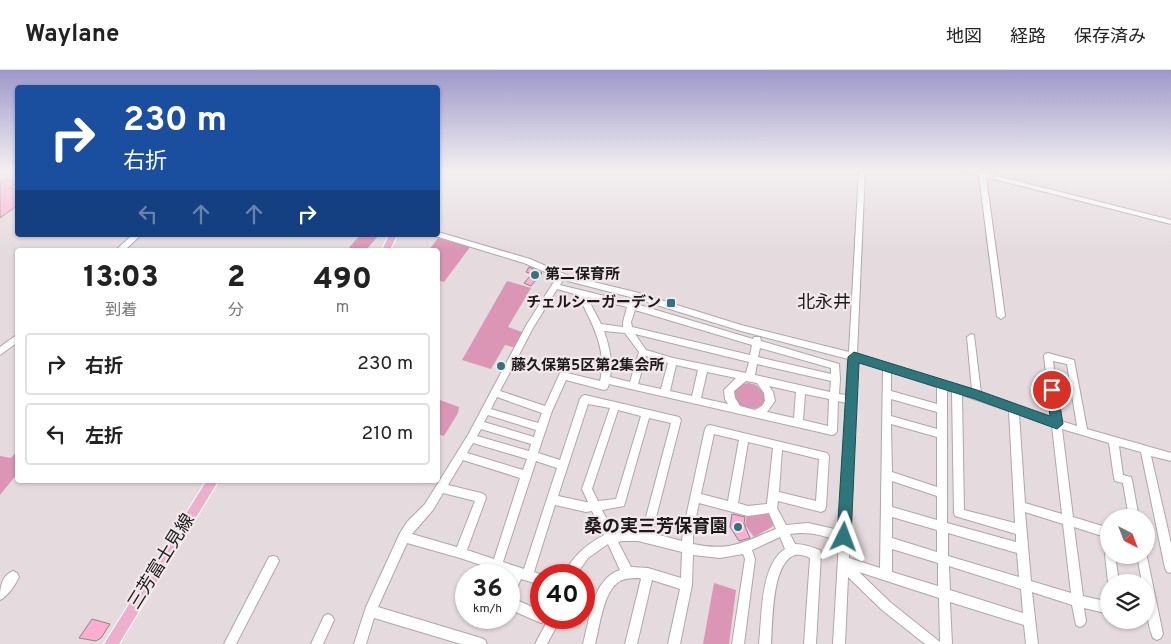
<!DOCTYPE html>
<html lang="ja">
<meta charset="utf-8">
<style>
body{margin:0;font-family:Overpass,"Noto Sans JP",sans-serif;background:#f2f2f2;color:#222;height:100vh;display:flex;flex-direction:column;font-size:19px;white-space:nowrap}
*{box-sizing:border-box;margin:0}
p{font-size:16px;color:#767676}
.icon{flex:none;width:28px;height:28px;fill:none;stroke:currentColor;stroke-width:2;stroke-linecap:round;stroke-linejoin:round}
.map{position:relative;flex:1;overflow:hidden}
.side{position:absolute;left:15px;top:178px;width:425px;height:235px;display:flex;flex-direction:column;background:#fff;border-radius:5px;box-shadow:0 1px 4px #0004}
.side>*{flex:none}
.top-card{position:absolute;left:15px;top:15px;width:425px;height:152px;border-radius:5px;box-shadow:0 1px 4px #0004;background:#1a4fa0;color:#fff;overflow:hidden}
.needle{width:32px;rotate:138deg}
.controls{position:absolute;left:1100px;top:439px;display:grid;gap:10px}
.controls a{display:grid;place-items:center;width:55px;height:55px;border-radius:50%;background:#fff;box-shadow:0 1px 4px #0004;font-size:25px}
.speed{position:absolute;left:455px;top:494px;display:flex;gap:10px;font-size:25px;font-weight:700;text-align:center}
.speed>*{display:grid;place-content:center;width:65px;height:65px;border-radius:50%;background:#fff;box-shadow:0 1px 4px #0004;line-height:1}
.speed small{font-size:12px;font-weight:400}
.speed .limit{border:8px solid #d22;background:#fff;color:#111}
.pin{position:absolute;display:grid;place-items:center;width:42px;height:42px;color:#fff;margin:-21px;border:2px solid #fff;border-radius:50%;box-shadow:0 1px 5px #0007}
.me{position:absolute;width:55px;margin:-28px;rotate:3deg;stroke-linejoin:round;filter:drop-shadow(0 0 4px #0008)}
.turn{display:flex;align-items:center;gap:18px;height:105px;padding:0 25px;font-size:22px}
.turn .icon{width:65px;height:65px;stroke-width:2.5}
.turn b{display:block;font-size:35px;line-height:42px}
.lanes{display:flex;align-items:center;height:48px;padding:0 25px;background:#0003;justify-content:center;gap:25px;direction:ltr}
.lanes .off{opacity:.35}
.eta{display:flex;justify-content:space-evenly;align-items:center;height:85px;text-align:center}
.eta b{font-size:30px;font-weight:800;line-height:35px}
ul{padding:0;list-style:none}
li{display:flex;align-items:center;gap:15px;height:62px;margin:0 10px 8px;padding:0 15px;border:2px solid #e0e0e0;border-radius:5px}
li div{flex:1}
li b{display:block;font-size:19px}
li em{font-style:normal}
header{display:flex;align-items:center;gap:30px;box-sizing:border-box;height:70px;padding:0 25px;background:#fff;border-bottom:1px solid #e0e0e0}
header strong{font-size:24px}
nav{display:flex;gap:28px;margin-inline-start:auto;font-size:18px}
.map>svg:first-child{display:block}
.green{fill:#da96b4}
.building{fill:#fdadd0;stroke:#8d8488}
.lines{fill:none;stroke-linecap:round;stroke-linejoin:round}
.minor-casing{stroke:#afa6aa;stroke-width:2}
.major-casing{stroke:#fff;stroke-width:2}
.minor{fill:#fff;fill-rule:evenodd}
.major{fill:#ecb0cc;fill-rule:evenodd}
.route{fill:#2d777c;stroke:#1d4d51}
.poi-dot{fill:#2d777c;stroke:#f2e8ec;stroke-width:2}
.labels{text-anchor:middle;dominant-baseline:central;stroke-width:4.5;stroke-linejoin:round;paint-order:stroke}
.poi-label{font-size:15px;font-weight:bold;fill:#1d1a1b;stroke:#f2e8ec;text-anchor:start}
.quarter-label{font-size:18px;fill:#1d1a1b;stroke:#f2e8ec}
.near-poi-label{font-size:18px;font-weight:bold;fill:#1d1a1b;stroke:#f2e8ec;text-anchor:end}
.near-street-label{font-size:18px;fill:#1d1a1b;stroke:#f2e8ec}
</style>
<header>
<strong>Waylane</strong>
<nav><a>地図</a><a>経路</a><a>保存済み</a></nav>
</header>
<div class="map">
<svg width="1171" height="574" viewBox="0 0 1171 574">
<rect width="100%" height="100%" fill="#e5dbdf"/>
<path class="green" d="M360,165H379L366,180H347Z
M438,168L470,177L444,212L438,210V180H429Z
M507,211L531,218L508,257L525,263L516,278L505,275L491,299L462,290Z
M749,313L756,315L764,323V333C756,342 744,340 736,331L734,320L742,314Z
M440,330L459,337L458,343L444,366L438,364V335Z
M17,381V404L0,425V386L11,388Z
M765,442L770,444L774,453L772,457L754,467L745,455L747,444Z
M714,513L736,520L729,574H703Z"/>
<path class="building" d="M4,109L18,112L10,118L18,119V135L0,148V112Z
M529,197L542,203L531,216L524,213L532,204L526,202Z
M732,444L745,447L744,454L750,468L739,471L730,457Z
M92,549L110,554L101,568L96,571L79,568Z"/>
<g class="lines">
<defs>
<path id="minor" d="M859,100H865L857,284L972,320L967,267L971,264L974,265L981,323L1051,348L1044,286L1045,284L1048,283L1074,290L1087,359L1171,383V391L1151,386L1171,473V503L1167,502L1165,498L1141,382L1119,376L1123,405L1131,407L1132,410L1139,448H1129L1123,413L1115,411L1114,408L1109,373L1062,359L1073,447L1109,458V480L1105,479L1102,466L1074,457L1083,526L1109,532V544L1084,538L1086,551L1084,555L1080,557L1076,555L1072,535L1032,522L1038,574H1026L1024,555L950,532L952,574H925L882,540L848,507L845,574H833L839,471C822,465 807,461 790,464L795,474C803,474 812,477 820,480L821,484L816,574H804L810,488C806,486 800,484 795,485C771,493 773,553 771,574H759C762,547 760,495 785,479L780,467L752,480L755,489L744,574H732L745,489L743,484L720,488L693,485L692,515L680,574H668L680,519L652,510L637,574H625L641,509L640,508C633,508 626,508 620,511C603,521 600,556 595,574H583C590,549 592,509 620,500L608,474L588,488L576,505H564C572,486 586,475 604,465L592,441L586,442L555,435L534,502L542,505H541V515L521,509L513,526L510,527L541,541V548H547L545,551L541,553L509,539V510L511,505L460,488L407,473L378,537L481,568L485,570L487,574H461L374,548L366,574H354L366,537L400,463L407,452L425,434L468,365L527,254L555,210H561L562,212L560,215L629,232L633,229L636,230V234L753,269L754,267H760L761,271L839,294L840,309L839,324L846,325L848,289L741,261L634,228L564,210L524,193L435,166L438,165V162L530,189L569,206L635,222L741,255L849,282ZM557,219L578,225C591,252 608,279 600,311L563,302L560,303L545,336L500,321L533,258ZM587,227L627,237L623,252V257L601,254ZM635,240L752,275L750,285L632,257L631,252ZM604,261L625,263L639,282L630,312L610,307C613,291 609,276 604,261ZM635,264L749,292L746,303L673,288L646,280ZM760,278L831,298V304L758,287ZM646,286L668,293L661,319L638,314ZM857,291L883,299L880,498L849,488ZM1053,291L1067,294L1077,356L1061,351ZM757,294L831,311L830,322L755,305ZM676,295L698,300L692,326L670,321ZM707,302L736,308L724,320L725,329L728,334L701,328ZM891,302L937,317V334L891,321ZM566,310L604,320L607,319L609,314L832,365L835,364L837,361L838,331L846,333L839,460L808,453L786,455L777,438L778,431L821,442L825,440L826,437L829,386L827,383L710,355L707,356L705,359L683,461L682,471L652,463L681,350L679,347L585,325L582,326L580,329L560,390L538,383L552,341ZM746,311L757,313L764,323L765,331L762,336L755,340L740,336L735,328L734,321ZM769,316L796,322L794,348L767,342L775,331L773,322ZM947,320L952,322L954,443L955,446L1016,464V472L947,453ZM805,324L829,329L828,356L803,350ZM962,325L1009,341L1015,453L964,440ZM497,327L542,343L538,353L491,339ZM891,329L937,342V359L891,346ZM588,334L610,338L582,419L588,432H586L558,426ZM618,340L641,346L616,429L598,431L592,419ZM1019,344L1052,356L1062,444L1025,433ZM488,345L536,360L534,367L484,352ZM649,348L671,353L642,462L622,461L614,463L602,440L624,436ZM891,354L937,367V417L892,402ZM481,359L531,374L529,381L477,366ZM714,364L739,370L728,431L701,424ZM748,372L773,378L767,434L748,436L738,433ZM473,373L527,389L523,400L467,383ZM782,380L819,389L816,431L779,422ZM463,390L520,408L494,489L467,480L486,428L485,425L481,423L448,415ZM536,391L557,398L524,499L503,492ZM892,411L937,426V450L892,437ZM443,423L475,431L457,477L412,464L433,440ZM699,433L748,446L769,443L776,459C743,472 730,482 693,474V461ZM1025,442L1063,454L1071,523L1031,511ZM892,447L937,460V482L892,468ZM948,463L1017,483L1019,507L948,486ZM622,471H638L682,482L681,508L648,498L631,497L618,472ZM892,479L938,493V516L892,502ZM949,496L1021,519L1023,543L950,520ZM859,502L939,528L940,572L890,532Z
M962,100H973L982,102L1171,150V154L986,107L1005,246L1001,249L997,246L979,106L963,101Z
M132,165H141L125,180H116Z
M18,264V272L0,285V277Z
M1109,480V485H1115L1119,512H1108L1105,485L1106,481Z
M1146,482L1163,564L1161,568L1157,570L1153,568C1146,551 1146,531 1146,512H1142L1137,485H1146Z
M273,486L277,487L279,491L236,574H224L269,487Z
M13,501L17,503L19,507C15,515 8,526 0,530C0,518 1,506 13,501Z
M328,544L332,546L334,550L323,574H311L324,546Z
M549,548H561L547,574H535Z"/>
<path id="major" d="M389,165H397L390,180H382Z
M207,410H219L119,574H104Z"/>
</defs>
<use href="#minor" class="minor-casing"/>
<use href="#major" class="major-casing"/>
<use href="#minor" class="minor"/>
<use href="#major" class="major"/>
</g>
<linearGradient id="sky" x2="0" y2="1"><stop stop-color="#9d98ca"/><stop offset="0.56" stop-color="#f3eff1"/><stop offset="1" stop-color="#f3eff1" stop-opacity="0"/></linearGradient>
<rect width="1171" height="180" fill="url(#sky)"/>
<path class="route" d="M854,282L977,320L1050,346L1046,320L1048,317H1057L1063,354L1057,359L975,329L859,293L851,467L849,472L844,474L839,472L837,467L848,287Z"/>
<g class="poi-dot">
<circle cx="535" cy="205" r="5"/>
<rect x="666" y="228" width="10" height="10" rx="2.5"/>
<circle cx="501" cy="296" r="5"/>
<circle cx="738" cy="457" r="5"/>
</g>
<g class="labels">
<g class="poi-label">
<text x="545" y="205">第二保育所</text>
<text x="661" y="233" text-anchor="end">チェルシーガーデン</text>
<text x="511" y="296">藤久保第5区第2集会所</text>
</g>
<g class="quarter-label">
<text x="824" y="233">北永井</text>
</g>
<g class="near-poi-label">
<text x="728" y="457">桑の実三芳保育園</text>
</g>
<g class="near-street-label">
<text transform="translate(162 492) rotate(-58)">三芳富士見線</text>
</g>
</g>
</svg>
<div class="controls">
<a><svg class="needle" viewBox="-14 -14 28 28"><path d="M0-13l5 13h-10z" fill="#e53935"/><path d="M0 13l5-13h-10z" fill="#767676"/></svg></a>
<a><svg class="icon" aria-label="layers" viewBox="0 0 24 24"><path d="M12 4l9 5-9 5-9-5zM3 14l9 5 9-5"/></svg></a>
</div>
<div class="speed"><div>36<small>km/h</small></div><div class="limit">40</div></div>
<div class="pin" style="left:1052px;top:320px;background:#d93025"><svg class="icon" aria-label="arrive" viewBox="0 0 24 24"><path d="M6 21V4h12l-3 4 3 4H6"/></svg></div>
<svg class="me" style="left:844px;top:467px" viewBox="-20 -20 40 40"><path d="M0-17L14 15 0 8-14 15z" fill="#2d777c" stroke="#fff" stroke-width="4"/></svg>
<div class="top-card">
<div class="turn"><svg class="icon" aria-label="right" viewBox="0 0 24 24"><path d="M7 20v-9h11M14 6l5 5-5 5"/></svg><div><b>230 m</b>右折</div></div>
<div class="lanes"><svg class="icon off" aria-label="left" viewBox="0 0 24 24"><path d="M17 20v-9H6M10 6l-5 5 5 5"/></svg><svg class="icon off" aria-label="ahead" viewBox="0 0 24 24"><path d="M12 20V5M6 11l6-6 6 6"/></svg><svg class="icon off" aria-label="ahead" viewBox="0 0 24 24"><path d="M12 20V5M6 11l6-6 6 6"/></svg><svg class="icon" aria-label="right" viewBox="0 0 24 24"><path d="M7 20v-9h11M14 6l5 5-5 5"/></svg></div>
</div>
<section class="side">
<div class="eta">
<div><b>13:03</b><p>到着</p></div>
<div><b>2</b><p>分</p></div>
<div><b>490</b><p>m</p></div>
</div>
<ul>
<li><svg class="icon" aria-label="right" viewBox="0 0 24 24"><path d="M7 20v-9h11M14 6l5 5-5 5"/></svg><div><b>右折</b></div><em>230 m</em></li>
<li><svg class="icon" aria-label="left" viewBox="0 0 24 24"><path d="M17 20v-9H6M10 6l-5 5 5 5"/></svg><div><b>左折</b></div><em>210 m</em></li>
</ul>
</section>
</div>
